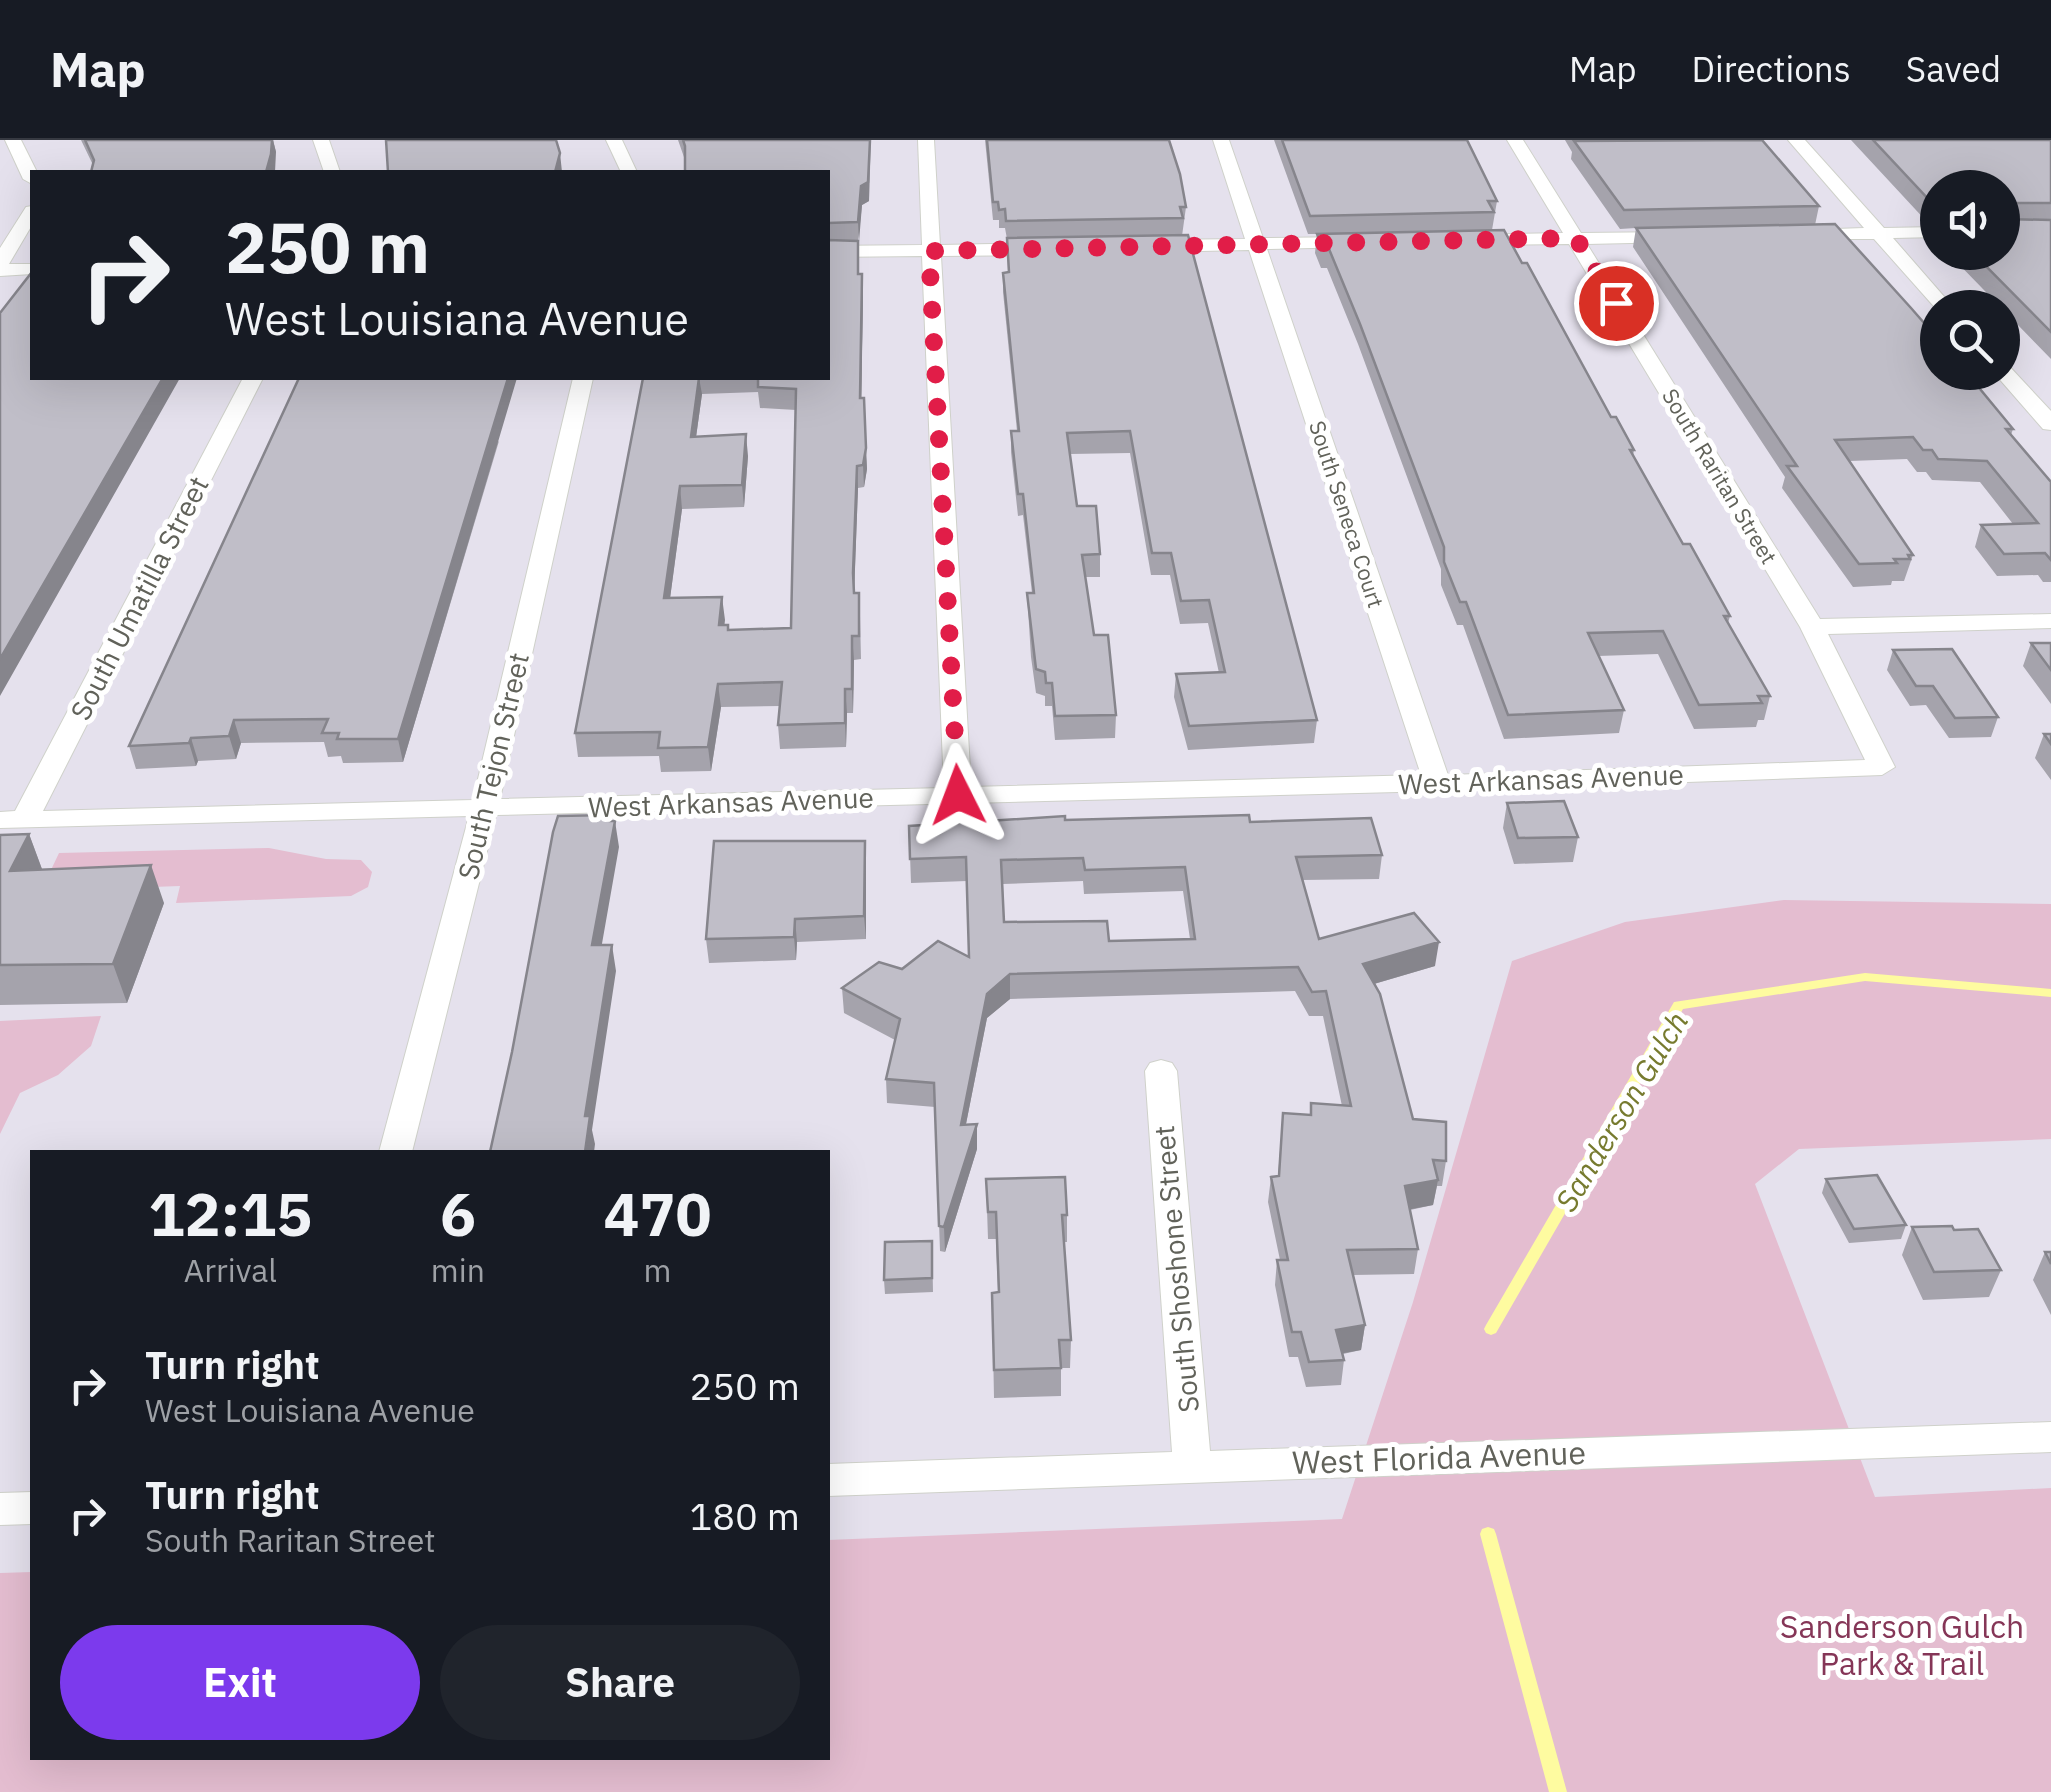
<!DOCTYPE html>
<style>
body{margin:0;font-family:"IBM Plex Sans",sans-serif;background:#20242c;color:#f1f3f6;height:100vh;display:flex;flex-direction:column;font-size:38px;white-space:nowrap}
*{box-sizing:border-box;margin:0}
p{font-size:32px;color:#9ea1a6}
.icon{flex:none;width:55px;height:55px;fill:none;stroke:currentColor;stroke-width:2;stroke-linecap:round;stroke-linejoin:round}
.map{position:relative;flex:1;overflow:hidden}
.details{position:absolute;left:30px;top:1010px;width:800px;height:610px;display:flex;flex-direction:column;background:#171b24;border-radius:0px;box-shadow:0 10px 40px #0002}
.details>*{flex:none}
.hud{position:absolute;left:30px;top:30px;width:800px;height:210px;border-radius:0px;box-shadow:0 10px 40px #0002;background:#171b24;color:#f1f3f6;overflow:hidden}
.fabs{position:absolute;left:1920px;top:30px;display:grid;gap:20px}
.fabs a{display:grid;place-items:center;width:100px;height:100px;border-radius:50%;background:#171b24;box-shadow:0 10px 40px #0002;font-size:50px}
.pin{position:absolute;display:grid;place-items:center;width:85px;height:85px;color:#fff;margin:-42px;border:5px solid #fff;border-radius:50%;box-shadow:0 2px 10px #0007}
.me{position:absolute;width:110px;margin:-55px;rotate:357deg;stroke-linejoin:round;filter:drop-shadow(0 0 8px #0008)}
.turn{display:flex;align-items:center;gap:35px;height:210px;padding:0 30px;font-size:45px}
.turn .icon{width:130px;height:130px;stroke-width:2.5}
.turn b{display:block;font-size:70px;line-height:85px}
.eta{display:flex;justify-content:space-evenly;align-items:center;height:170px;text-align:center}
.eta b{font-size:60px;font-weight:700;line-height:70px}
.action{display:flex;gap:20px;margin-top:auto;padding:20px 30px}
.action a{flex:1;height:115px;border-radius:60px;background:#7c3aed;color:#fff;font-size:40px;font-weight:700;line-height:115px;text-align:center}
.action a+a{background:#20242c;color:#f1f3f6}
ul{padding:0;list-style:none}
li{display:flex;align-items:center;gap:30px;height:130px;padding:0 30px}
li div{flex:1}
li b{display:block;font-size:38px}
li em{font-style:normal}
header{display:flex;align-items:center;gap:60px;box-sizing:border-box;height:140px;padding:0 50px;background:#171b24;border-bottom:2px solid #363941}
header strong{font-size:48px}
nav{display:flex;gap:55px;margin-inline-start:auto;font-size:35px}
.map>svg:first-child{display:block}
.green{fill:#e4bdd0}
.lines{fill:none;stroke-linecap:round;stroke-linejoin:round}
.stream{fill:#fefba0;fill-rule:evenodd}
.minor-casing{stroke:#cfd1ca;stroke-width:2}
.minor{fill:#fff;fill-rule:evenodd}
.wall{fill:#a5a3ac;fill-rule:evenodd}
.shaded-wall{fill:#86858c}
.building{fill:#c0bec8;stroke:#86858c;stroke-width:2.5;fill-rule:evenodd}
.route{stroke:#e11d48;stroke-width:18;stroke-dasharray:0 32.4}
.labels{text-anchor:middle;dominant-baseline:central;stroke-width:10;stroke-linejoin:round;paint-order:stroke}
.far-street-label{font-size:22px;fill:#61625a;stroke:#fff}
.street-label{font-size:28px;fill:#61625a;stroke:#fff}
.water-label{font-size:30px;font-style:italic;fill:#777b2f;stroke:#fff}
.near-street-label{font-size:32px;fill:#61625a;stroke:#fff}
.near-park-label{font-size:32px;fill:#853657;stroke:#fff}
</style>
<header>
<strong>Map</strong>
<nav><a>Map</a><a>Directions</a><a>Saved</a></nav>
</header>
<div class="map">
<svg width="2051" height="1652" viewBox="0 0 2051 1652">
<rect width="100%" height="100%" fill="#e5e1ed"/>
<path class="green" d="M269,708L326,719L361,720L372,732L368,747L351,756L176,763L180,746L41,751L59,713Z
M1784,760L2051,764V999L1799,1009L1755,1044L1875,1357L2051,1348V1652H0V1433L32,1432V1618H828V1400L1342,1379L1413,1162L1512,821L1625,782Z
M101,876L91,906L58,935L20,953L0,994V881Z"/>
<g class="lines">
<path class="stream" d="M1865,833L2051,849V857L1865,841L1683,869L1496,1193L1491,1195L1486,1193L1484,1189L1486,1185L1674,862Z
M1488,1387L1494,1389L1496,1394L1567,1652H1549L1480,1394L1482,1389Z"/>
<defs>
<path id="minor" d="M5,0H21L37,32H32V44L23,39Z
M313,0H329L340,32H324Z
M606,0H622L637,32H621Z
M918,0H934L940,105L1045,103L1054,109L1045,115L941,116L971,647L1421,635L1249,110L1151,112L1142,106L1151,100L1245,99L1213,0H1229L1263,98L1355,97L1364,102L1355,107L1267,109L1448,635L1865,620L1800,487L1569,104L1471,105L1462,100L1471,95L1563,93L1507,0H1523L1581,93L1675,92L1684,97L1675,102L1587,104L1820,479L2051,474V488L1828,494L1895,627L1882,635L1437,651L496,675L412,1012H379L469,676L0,688V672L15,671L243,238H263L43,671L473,660L573,238H593L500,659L944,648L922,116L828,117V106L922,105Z
M1788,0H1805L1884,88L1938,87V97L1893,98L1954,168H1938V171L1874,99H1800L1797,95L1806,90L1864,88Z
M32,66V85L9,124H32V134L0,136V108L26,67Z
M2002,224L2009,226L2051,271V290L2043,289L1995,234L2002,232Z
M1161,920L1172,923L1177,931L1210,1311L2051,1282V1312L828,1356V1324L1172,1312L1145,931L1150,923Z
M32,1352V1384L0,1385V1353Z"/>
</defs>
<use href="#minor" class="minor-casing"/>
<use href="#minor" class="minor"/>
</g>
<path class="wall" d="M81,0H273L276,12L93,25Z
M678,0H871L869,61L862,65L858,102L859,134L863,154L861,258L867,329L864,347L858,348L854,453L860,476L861,519L854,520L853,573H847L846,607L780,609L778,585L780,566L721,567L711,631L661,632L659,616L578,617L575,593L643,238H828V32L685,20ZM758,252L760,268L796,270L791,488L729,490L724,485L722,457L670,458L682,369L744,367L748,316L696,297L702,254Z
M985,0H1169L1186,67L1182,96L1317,580L1314,603L1188,610L1174,557L1176,534L1219,533L1208,483L1180,484L1170,435H1151L1130,313L1070,314L1077,366L1100,414V437H1085L1094,495L1116,575L1115,598L1055,600L1052,566H1045V556L1036,553L1031,517L1027,453H1032L1023,375L1018,376L1011,312V291H1017L1003,152V133H1008L1007,99L1005,88H999V80H993Z
M1274,0H1467L1497,61L1492,90L1522,123L1611,277L1634,310L1633,316L1683,404L1730,476L1728,483L1770,556L1764,580H1758L1756,587L1694,589L1658,514L1598,516L1624,570L1619,593L1504,599L1463,485H1457L1441,445V429L1358,204L1327,128H1321L1315,113L1317,94H1308Z
M1565,0H1762L1819,66L1815,85L2013,289L2011,295L2051,342V442H2043L2038,435L1997,436L1975,407L1981,385L2013,384L1980,342L1932,340L1926,332H1917L1907,319L1849,321L1913,415L1904,441H1892L1891,445L1853,447L1782,348L1785,337L1633,107L1636,88L1620,89L1571,19L1572,12Z
M1851,0H2051V219L1947,112H2002L1938,48V84L1928,83Z
M499,301L403,622L346,623H343L341,616L328,617L324,602L241,603L236,619L198,621L196,626L136,629L129,606Z
M2031,503H2051V564L2023,526Z
M1893,510L1998,577L1991,597L1949,598L1926,565L1910,566L1887,530Z
M2044,594H2051V640L2035,618Z
M1507,663L1578,697L1573,722L1514,724L1503,688Z
M1065,680L1250,682L1382,715L1379,739L1302,740L1319,799L1435,826L1374,844L1413,979L1446,1021L1442,1046H1437L1433,1065L1410,1070L1418,1109L1414,1134L1353,1135L1365,1185L1361,1210L1343,1214L1344,1220L1341,1245L1306,1247L1298,1217H1289L1275,1145L1277,1120H1280L1268,1062L1271,1037L1278,1036L1283,973L1310,975L1342,966L1323,876H1309L1295,851L1010,859L987,878L966,984L977,1009L945,1112L940,1111L935,967L887,963L886,939L895,900L844,873L842,848L902,829L969,817L967,741L911,743L909,686ZM1083,741L1084,754L1183,751L1190,799L1109,801L1004,782L1003,744Z
M29,694L42,729L164,763L127,863L0,865V695Z
M866,724V799L797,802L796,820L709,823L706,799Z
M986,1039L1067,1075V1102H1064L1071,1200L1070,1228H1061V1256L994,1258L992,1153L998,1152L996,1099H988Z
M1826,1039L1906,1085L1901,1099L1849,1103L1822,1053Z
M1912,1087L1954,1090L2001,1130L1989,1157L1923,1160L1902,1115Z
M932,1101L933,1152L885,1154L884,1140Z
M2045,1112H2051V1175L2033,1140Z"/>
<path class="shaded-wall" d="M272,0H273L276,12L275,32H266Z
M870,0L869,61L862,65L859,102L858,82L861,46Z
M560,13L562,32H555Z
M862,134L863,154L861,280L860,258Z
M163,238H180L0,556V519Z
M508,238H517L403,622L398,599Z
M699,238L702,254L693,319L691,297Z
M864,258L867,329L864,347L863,325Z
M746,294L748,316L744,367L742,345Z
M857,326L858,348L854,456L853,433Z
M680,346L682,369L667,481L664,458Z
M722,457L725,480L722,508L719,485Z
M852,496L854,520L853,573L852,549Z
M718,544L721,567L711,631L708,607Z
M845,549L847,573L846,607L845,583Z
M234,580L241,603L236,619L229,596Z
M191,598L198,621L196,626L189,603Z
M610,675L613,692L615,681L619,707L597,832L592,805Z
M29,694L43,732L10,731Z
M865,701L866,724V799L864,776Z
M151,725L164,763L127,863L113,824Z
M795,779L797,802L796,820L794,797Z
M1439,802L1435,826L1360,848L1363,824Z
M612,805L616,831L592,990L595,1004L594,1012H585V976Z
M1010,834V859L987,878L961,1009V985L987,854Z
M977,984V1009L945,1112L944,1087Z
M1438,1040L1433,1065L1401,1071L1405,1046Z
M1365,1185L1361,1210L1333,1215L1336,1190Z"/>
<path class="building" d="M85,0H272L271,14L266,32H91L94,20Z
M386,0H556L560,13L555,32H388Z
M683,0H870L868,42L861,46L858,82L828,83V32H685V6Z
M987,0H1169L1180,34L1186,67H1180L1183,78L1006,81L1005,69L999,70L998,62H993Z
M1282,0H1467L1497,61H1488L1494,72L1310,76Z
M1762,0L1819,66L1624,70L1574,1Z
M1873,0H2051V63H2008L2004,67L2005,79L2051,80V192L1972,112H2002V48H1938V65L1933,64Z
M1835,84L1911,168L1938,199V232H1966L2013,289H2006L2051,342V420L2045,413L2004,414L1981,385L2038,383L1987,321L1938,319L1932,310H1923L1913,297L1835,300L1913,415H1908L1910,419H1894L1897,423L1859,424L1787,326H1797L1636,88Z
M1504,90L1522,123H1527L1611,277H1616L1634,310H1630L1683,404H1690L1730,476H1724L1770,556H1758L1762,563L1699,565L1663,491L1588,493L1624,570L1508,575L1466,462H1460L1444,422V407L1360,184L1329,109H1323L1317,94Z
M1188,95L1317,580L1189,586L1176,534L1225,532L1209,460L1181,461L1171,413H1152L1130,291L1067,293L1077,366H1096L1100,414L1082,415L1094,495H1108L1116,575L1055,576L1052,543H1046L1045,532L1036,529L1027,453H1034L1023,354H1018L1011,291H1019L1003,133L1009,132L1007,98Z
M828,100L858,101V134H862L860,258H864L866,308L863,325L857,326L853,433L854,453H859V496H852V549H845V583L778,585L782,542L718,544L708,607L658,608L660,592L575,593L643,238H699L691,297L746,294L742,345L680,346L664,458L722,457L719,485H728V490L791,488L796,249L758,247V238H828Z
M32,132V238H163L0,519V173Z
M299,238H508L398,599H337L339,593H322L328,579L234,580L229,596L191,598L189,603L129,606Z
M2031,503H2051V530Z
M1952,509L1998,577L1955,578L1933,546H1916L1893,510Z
M2044,594H2051V604Z
M1564,661L1578,697L1518,698L1507,663Z
M610,675V681H615L592,805H612L585,976H590L585,1012H490L512,912L553,692L558,676Z
M1249,675L1250,682L1371,678L1382,715L1296,717L1319,799L1414,773L1439,802L1363,824L1380,854L1413,979L1446,982V1021L1433,1020L1438,1040L1405,1046L1418,1109L1347,1110L1365,1185L1336,1190L1344,1220L1309,1222L1301,1192H1292L1277,1120H1288L1271,1037L1279,1036L1283,973L1311,975V963L1351,966L1326,851L1312,852L1298,827L1010,834L987,854L961,985L977,984L944,1087L939,1086L934,943L886,939L900,879L842,848L879,822L902,829L938,801L969,817L966,717L910,719L909,686L1065,676V680ZM1083,718L1085,730L1185,727L1195,799L1109,801L1107,781L1004,782L1001,720Z
M29,694L10,731L151,725L113,824L0,825V695Z
M714,701H865L864,776L795,779L794,797L706,799Z
M1877,1035L1906,1085L1854,1089L1826,1039Z
M1065,1037L1067,1075H1062L1071,1200H1059L1061,1228L994,1230L992,1153L999,1152L996,1072H988L986,1039Z
M1952,1086L1954,1090L1978,1089L2001,1130L1934,1132L1912,1087Z
M932,1101V1138L884,1140L885,1102Z
M2045,1112H2051V1124Z"/>
<g class="lines">
<path class="route" d="M958,655L929,111L1576,98L1616,163"/>
</g>
<g class="labels">
<g class="far-street-label">
<text transform="translate(1720 336) rotate(59)">South Raritan Street</text>
<text transform="translate(1347 374) rotate(72)">South Seneca Court</text>
</g>
<g class="street-label">
<text transform="translate(139 458) rotate(-63)">South Umatilla Street</text>
<text transform="translate(493 626) rotate(-77)">South Tejon Street</text>
<text transform="translate(1541 639) rotate(-2)">West Arkansas Avenue</text>
<text transform="translate(731 662) rotate(-2)">West Arkansas Avenue</text>
<text transform="translate(1176 1129) rotate(-95)">South Shoshone Street</text>
</g>
<g class="water-label">
<text transform="translate(1621 971) rotate(-59)">Sanderson Gulch</text>
</g>
<g class="near-street-label">
<text transform="translate(1439 1317) rotate(-2)">West Florida Avenue</text>
</g>
<g class="near-park-label">
<text x="1902" y="1486">Sanderson Gulch<tspan x="1902" dy="37">Park &amp; Trail</tspan></text>
</g>
</g>
</svg>
<div class="fabs">
<a><svg class="icon" aria-label="sound" viewBox="0 0 24 24"><path d="M4 9h4l5-4v14l-5-4H4zM17 9q2 3 0 6"/></svg></a>
<a><svg class="icon" aria-label="search" viewBox="0 0 24 24"><circle cx="10" cy="10" r="6"/><path d="M15 15l6 6"/></svg></a>
</div>
<div class="pin" style="left:1616px;top:163px;background:#d93025"><svg class="icon" aria-label="arrive" viewBox="0 0 24 24"><path d="M6 21V4h12l-3 4 3 4H6"/></svg></div>
<svg class="me" style="left:958px;top:655px" viewBox="-20 -20 40 40"><path d="M0-17L14 15 0 8-14 15z" fill="#e11d48" stroke="#fff" stroke-width="4"/></svg>
<div class="hud">
<div class="turn"><svg class="icon" aria-label="right" viewBox="0 0 24 24"><path d="M7 20v-9h11M14 6l5 5-5 5"/></svg><div><b>250 m</b>West Louisiana Avenue</div></div>
</div>
<section class="details">
<div class="eta">
<div><b>12:15</b><p>Arrival</p></div>
<div><b>6</b><p>min</p></div>
<div><b>470</b><p>m</p></div>
</div>
<ul>
<li><svg class="icon" aria-label="right" viewBox="0 0 24 24"><path d="M7 20v-9h11M14 6l5 5-5 5"/></svg><div><b>Turn right</b><p>West Louisiana Avenue</p></div><em>250 m</em></li>
<li><svg class="icon" aria-label="right" viewBox="0 0 24 24"><path d="M7 20v-9h11M14 6l5 5-5 5"/></svg><div><b>Turn right</b><p>South Raritan Street</p></div><em>180 m</em></li>
</ul>
<div class="action"><a>Exit</a><a>Share</a></div>
</section>
</div>
